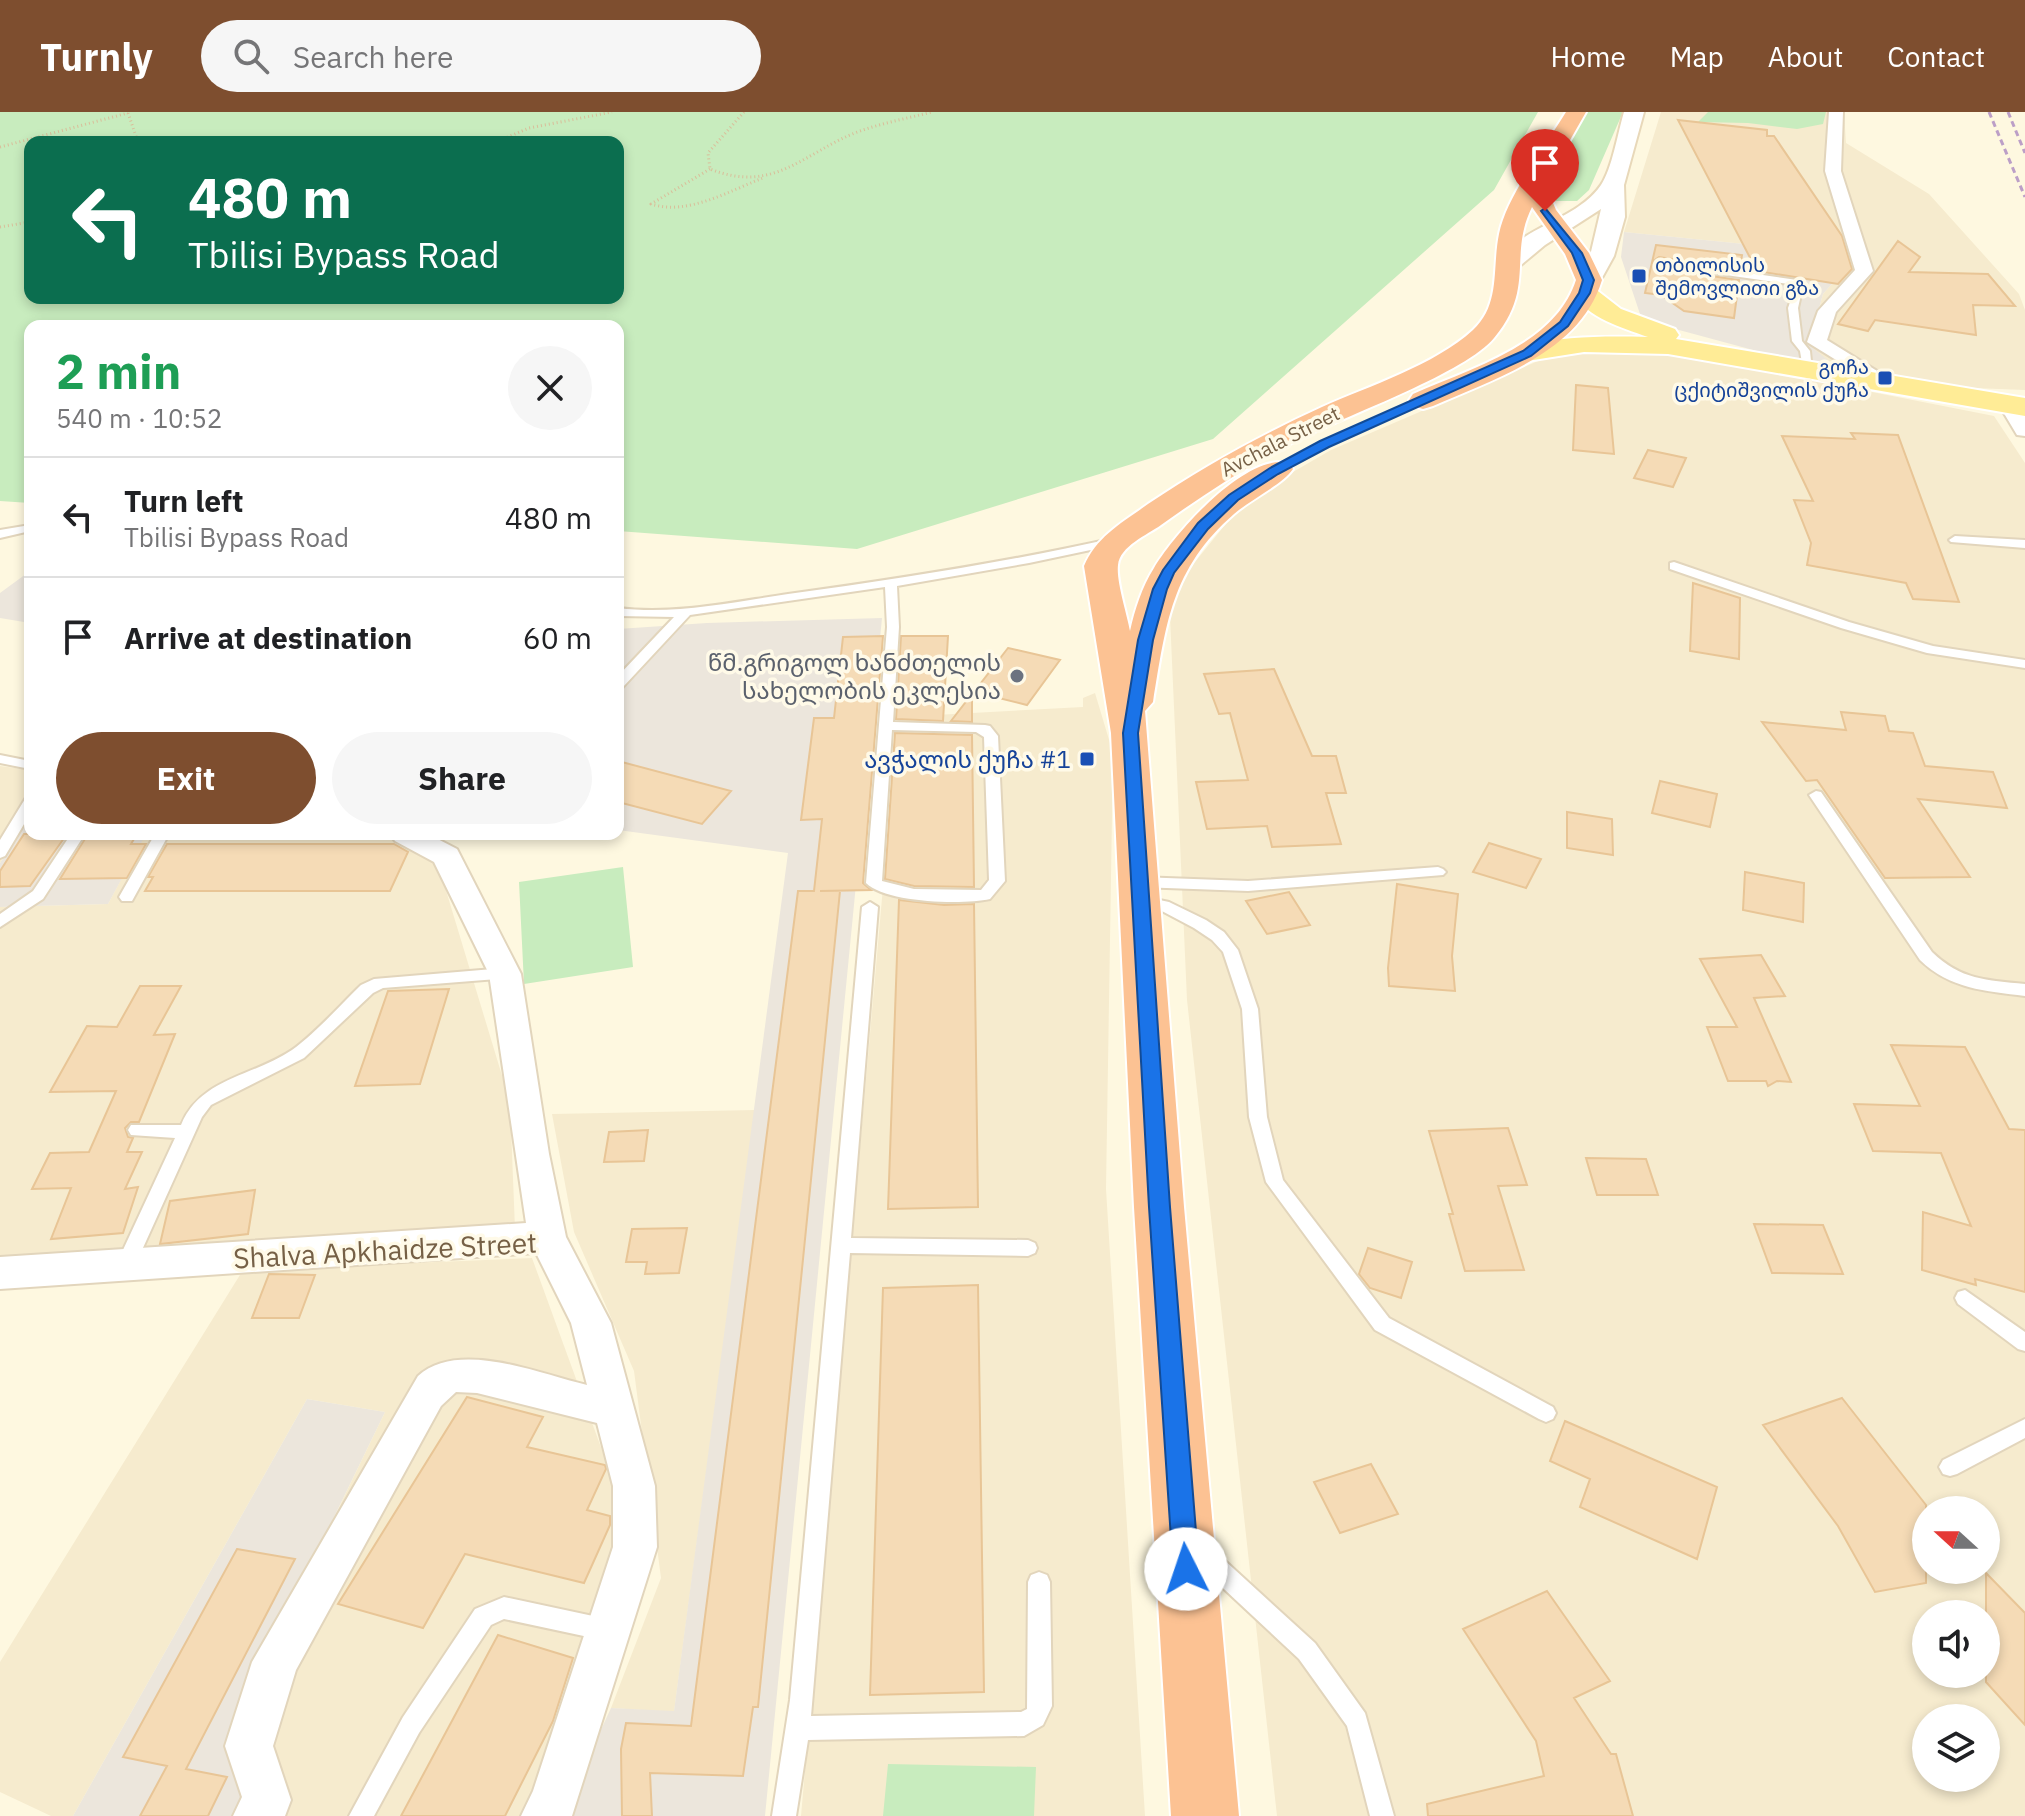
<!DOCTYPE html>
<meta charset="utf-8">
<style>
body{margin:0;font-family:"IBM Plex Sans","Noto Sans Georgian",sans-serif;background:#f6f6f6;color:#202124;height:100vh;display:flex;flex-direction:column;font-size:30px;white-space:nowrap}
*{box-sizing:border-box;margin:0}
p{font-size:26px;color:#757577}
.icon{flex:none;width:44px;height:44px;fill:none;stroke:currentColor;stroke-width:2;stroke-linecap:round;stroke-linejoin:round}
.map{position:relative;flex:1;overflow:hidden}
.details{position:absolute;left:24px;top:208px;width:600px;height:520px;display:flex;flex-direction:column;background:#fff;border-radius:16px;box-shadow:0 4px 12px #0003}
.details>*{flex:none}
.hud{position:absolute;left:24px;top:24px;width:600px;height:168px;border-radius:16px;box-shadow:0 4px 12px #0003;background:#0b6e4f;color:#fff;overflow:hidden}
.needle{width:52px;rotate:291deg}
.fabs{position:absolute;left:1912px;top:1384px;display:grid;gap:16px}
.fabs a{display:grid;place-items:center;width:88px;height:88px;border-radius:50%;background:#fff;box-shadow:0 4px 12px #0003;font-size:40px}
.pin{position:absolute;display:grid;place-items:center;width:68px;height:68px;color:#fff;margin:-82px -34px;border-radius:50% 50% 50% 0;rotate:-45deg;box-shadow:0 0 8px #0007}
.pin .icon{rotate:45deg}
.me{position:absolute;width:88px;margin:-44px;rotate:356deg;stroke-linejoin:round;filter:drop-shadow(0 0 6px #0008)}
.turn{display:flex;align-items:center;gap:28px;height:168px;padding:0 32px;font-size:36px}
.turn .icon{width:104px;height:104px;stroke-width:2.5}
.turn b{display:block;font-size:56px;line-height:68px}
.round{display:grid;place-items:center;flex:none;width:84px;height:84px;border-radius:42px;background:#f6f6f6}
.overview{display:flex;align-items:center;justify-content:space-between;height:136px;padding:0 32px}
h1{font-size:48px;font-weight:700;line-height:60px;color:#1e9e55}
.cta{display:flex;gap:16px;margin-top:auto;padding:16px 32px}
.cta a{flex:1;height:92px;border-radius:48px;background:#7e4e2f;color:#fff;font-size:32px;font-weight:700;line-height:92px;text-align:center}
.cta a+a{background:#f6f6f6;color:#202124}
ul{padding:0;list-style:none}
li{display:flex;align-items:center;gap:24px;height:120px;padding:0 32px;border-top:2px solid #e0e0e0}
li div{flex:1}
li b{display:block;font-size:30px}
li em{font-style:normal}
header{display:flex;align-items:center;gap:48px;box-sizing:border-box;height:112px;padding:0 40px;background:#7e4e2f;color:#fff}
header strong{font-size:38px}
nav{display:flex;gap:44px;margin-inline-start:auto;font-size:28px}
.search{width:560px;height:72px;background:#f6f6f6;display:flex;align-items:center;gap:20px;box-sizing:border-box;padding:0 28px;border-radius:44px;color:#757577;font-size:30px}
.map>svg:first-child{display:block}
.residential{fill:#f6ebce;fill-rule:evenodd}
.industrial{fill:#ece6dc}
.green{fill:#c8ecbe;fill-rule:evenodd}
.building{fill:#f5dbb6;stroke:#e8c596;stroke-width:2}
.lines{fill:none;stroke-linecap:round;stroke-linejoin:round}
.lane-casing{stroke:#e2d5bc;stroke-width:4}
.street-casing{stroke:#e2d5bc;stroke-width:4}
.secondary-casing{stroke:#e8d8b9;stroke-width:4}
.primary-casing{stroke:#fff;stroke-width:4}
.highway-casing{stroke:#fff;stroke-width:4}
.path{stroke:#d9be9a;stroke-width:3;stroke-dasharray:1 3;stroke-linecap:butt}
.lane{fill:#fff;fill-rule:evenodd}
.street{fill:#fff;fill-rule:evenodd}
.secondary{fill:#fff;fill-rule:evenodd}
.primary{fill:#ffec96;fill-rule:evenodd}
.highway{fill:#fcc293;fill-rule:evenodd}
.rail{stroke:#bc9fc7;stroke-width:3;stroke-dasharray:6 4;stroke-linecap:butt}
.route{fill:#1a73e8;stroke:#114b97;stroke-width:2}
.transit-dot{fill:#1a4fb4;stroke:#fffae8;stroke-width:3}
.worship-dot{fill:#6b7280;stroke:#fffae8;stroke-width:3}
.labels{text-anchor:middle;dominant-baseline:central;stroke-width:7;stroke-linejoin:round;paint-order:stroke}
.far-transit-label{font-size:20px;fill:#164399;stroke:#fffae8;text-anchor:start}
.far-street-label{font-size:20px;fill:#766046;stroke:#fffae8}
.worship-label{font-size:24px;fill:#5b616d;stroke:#fffae8;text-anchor:end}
.transit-label{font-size:24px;fill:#164399;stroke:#fffae8;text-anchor:end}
.near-street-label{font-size:28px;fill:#766046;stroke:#fffae8}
</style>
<header>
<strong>Turnly</strong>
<div class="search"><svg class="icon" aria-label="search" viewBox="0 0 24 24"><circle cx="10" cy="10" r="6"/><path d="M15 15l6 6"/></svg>Search here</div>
<nav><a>Home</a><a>Map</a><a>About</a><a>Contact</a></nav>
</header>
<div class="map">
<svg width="2025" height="1704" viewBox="0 0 2025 1704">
<rect width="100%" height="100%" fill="#fef8e0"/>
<path class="residential" d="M1661,0H1844L1846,31L1929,82L2019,182L2025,198V278L1947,275L1838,256L1809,234L1823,182L1846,156V142L1624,120Z
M1649,236L1994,304L2025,351V1704H1277L1187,888L1169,482L1246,387L1331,338L1552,243ZM1926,1398H1986V1458H1926ZM1926,1502H1986V1562H1926ZM1926,1606H1986V1666H1926Z
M1095,581L1113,641L1106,1077L1145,1704H801L898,605L1083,595V586Z
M0,654L30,658V703L0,751Z
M411,727L438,752L510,990L515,1117L0,1150V795L108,792L142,728Z
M755,998L674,1600L611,1596L661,1466L634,1259L574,1120L552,1002Z
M532,1146L626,1404L589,1558L520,1704H236L248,1681L224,1633L385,1300L307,1287L73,1704H51L0,1680V1550L243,1158Z"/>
<path class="industrial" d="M1624,120L1847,142L1846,156L1823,182L1809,233L1838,256L1779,245L1642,208L1621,145Z
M30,459V511L0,506V481Z
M882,506L765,1704H561L611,1596L674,1599L788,741L618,718V517L707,511Z
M30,703V722H146L108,792L0,795V751Z
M307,1287L385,1300L224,1632L248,1681L236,1704H73Z"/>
<path class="green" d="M0,0H1538L1494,78L1213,327L857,437L618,419V214H30V391L0,389ZM30,30H618V186H30Z
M1586,0H1623L1589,78L1577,89H1556C1541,63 1573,22 1586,0Z
M1708,0H1826L1823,12L1797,17L1748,11L1698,10Z
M623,755L633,855L524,872L519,770Z
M888,1652L1036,1655L1034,1704H883Z"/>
<path class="building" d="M1678,8L1767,18V24H1774L1842,124L1852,157L1838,172L1757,159Z
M1898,129L1920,145L1909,160L1988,162L2015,194L1973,193L1976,223L1875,208L1868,219L1838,212Z
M1656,133L1742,143L1740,157L1659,145L1653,149L1656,156L1739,168L1734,206L1684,199L1661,183L1645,181Z
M1576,273L1608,276L1614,342L1573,338Z
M1851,321L1898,323L1959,490L1913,487L1906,471L1807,453L1811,431L1794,388L1813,389L1782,324L1855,327Z
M1648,338L1686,346L1673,375L1634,366Z
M1693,471L1740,486L1739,547L1690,539Z
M883,524L863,771L871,778L820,779H840L758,1595H753L743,1664L650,1661L652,1704H622L621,1637L626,1611L691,1614L798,779H814L822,707L801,708L814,606H834L843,525Z
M901,524H948L943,609L896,607Z
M1008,536L1060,548L1027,593L974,580Z
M1274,557L1312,644H1336L1346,681H1326L1341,732L1272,735L1267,714L1207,717L1196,670L1248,668L1230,601L1219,602L1204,562Z
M972,582V610L951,609Z
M1841,600L1885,604L1889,619L1913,621L1925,654L1993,660L2007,696L1918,687L1970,765L1885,766L1817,668L1806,669L1762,610L1846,618Z
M895,621L972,623L974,775L914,774L885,767Z
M618,649L731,679L702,712L618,690Z
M1660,669L1717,682L1710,715L1652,701Z
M1567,700L1612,707L1613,743L1567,736Z
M24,722H67L30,774L0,775V759Z
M88,722H137L131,732H146L127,766L60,767Z
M1489,731L1541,747L1526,776L1473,760Z
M167,732H394L408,740L390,779H145L153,765H148Z
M1745,760L1804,771L1803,810L1743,798Z
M1397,772L1458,782L1452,844L1455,879L1389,874L1388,856Z
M1289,780L1310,813L1267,822L1246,789Z
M899,788L944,793L974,792L978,1095L888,1097Z
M1761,843L1785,884L1754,886L1791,970L1777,969L1768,974L1766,969H1728L1707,915H1737L1700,847Z
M140,874H181L154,923L175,922L139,1010H131L125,1016L128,1025L133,1026L127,1040H142L125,1077L138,1075L123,1121L51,1127L71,1076L32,1077L50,1041L89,1040L116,979L50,980L87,914L117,915Z
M449,877L420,972L355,974L388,879Z
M1891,933L1965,935L2009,1017L2025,1018V1180L1975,1167L1976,1173L1922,1158L1923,1100L1971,1114L1941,1041L1873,1039L1854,992L1920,994Z
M1508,1016L1527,1073L1498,1074L1524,1158L1465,1159L1449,1102H1453L1429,1019Z
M648,1018L644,1049L604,1050L609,1020Z
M1586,1046L1646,1047L1658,1083H1597Z
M255,1078L248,1122L160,1132L170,1089Z
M1754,1112L1823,1113L1843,1162L1772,1161Z
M687,1116L679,1161L645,1162L647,1150H626L632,1117Z
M1368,1136L1412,1150L1401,1186L1370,1176L1359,1162Z
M269,1162L315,1163L299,1206H252Z
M978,1173L984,1580L870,1583L883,1176Z
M467,1285L543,1305L527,1335L605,1353L606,1357L587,1398L610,1404V1413L584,1471L465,1442L423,1516L338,1492Z
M1842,1286L1926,1393V1471L1875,1480L1838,1414L1763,1313Z
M1565,1309L1717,1375L1697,1447L1580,1395L1590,1367L1550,1349Z
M1371,1352L1398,1402L1340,1421L1314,1370Z
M237,1437L295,1447L186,1657L227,1665L208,1704H140L167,1654L123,1645Z
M1986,1461L2025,1501V1613L1986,1570Z
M1547,1479L1610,1569L1574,1586L1611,1642H1616L1633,1704H1428L1427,1692L1544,1664L1536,1629L1463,1517Z
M498,1523L573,1546L553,1609L505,1704H401Z"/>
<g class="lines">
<defs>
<path id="lane" d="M1659,148L1804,169L1798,196L1802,229L1810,239L1812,259L1803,257L1800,239L1792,229L1788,196L1796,173L1656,153V149Z
M30,413V419L0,426V418Z
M1955,424L2025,428V436L1951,430L1949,428Z
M1115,426L1121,430L1119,432L1029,451L897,474L899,515L893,610L985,613L990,614L998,624L1005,769L990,787C963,793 886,791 866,771L887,515L885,475L690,503L623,575L618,576V564L674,505L618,504V496C675,503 732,490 788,482C898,467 1007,450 1115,426ZM892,618L976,620L984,625L989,768L981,778L914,777L882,769Z
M1674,450L1849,510L1933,534L2025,548V556L1927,541L1841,516L1670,457V451Z
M0,643L30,649V657L0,651Z
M1816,679L1821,680L1932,840C1961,868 1986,868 2025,872V884C1985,879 1950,877 1920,848L1809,683Z
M30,686V702L5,744L0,746V728L25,687Z
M71,722H85L43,787L0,815V802L33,779Z
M155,722H169L132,789H122L119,785Z
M1438,755L1443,757L1446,760L1443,763L1248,779L1139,775L1131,770L1139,765L1248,769Z
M1141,784L1169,790L1206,808L1224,820L1238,838L1258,897L1267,1005L1283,1068L1389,1206L1553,1295L1556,1301L1553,1307L1546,1310L1539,1307L1375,1218L1266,1070L1249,1005L1242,897L1223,840L1212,828L1194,816L1160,798L1136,793L1133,789Z
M870,790L878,795L851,1126L1028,1128L1035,1131L1037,1136L1035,1141L1028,1144L850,1141L811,1604L1021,1600L1027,1597L1028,1470L1031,1463L1039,1460L1047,1463L1050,1470L1052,1594L1043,1613L1024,1624L808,1628L796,1704H772L790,1588L862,795Z
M505,856L511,858L513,862L511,866L383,876L373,881L304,946L211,993L202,1005L133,1158L126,1161L119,1158L116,1153L175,1026L131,1023L128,1018L131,1013H181C200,966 254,964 292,938C316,921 340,893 361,873L374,867Z
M1965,1178L2025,1220V1239L2018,1237L1958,1192L1955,1186L1958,1180Z
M2025,1307V1326L1957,1362L1950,1364L1943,1362L1939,1355L1943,1348Z
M1203,1433L1211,1436L1315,1531L1365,1601L1394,1704H1370L1347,1614L1299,1547L1195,1450L1192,1443L1195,1436Z
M504,1485L607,1507L615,1510L618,1518L615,1526L607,1529L504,1507L491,1513L419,1621L374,1704H349L403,1605L475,1497Z"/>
<path id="street" d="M1829,0H1843L1841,59L1873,159L1836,200L1827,228L1890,267L1893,271L1883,277L1807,230L1818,199L1855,158L1825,59Z
M2009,287L2016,289L2025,302V324L2017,323L1999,293Z
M390,722H428L457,737L521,862L549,1042L566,1125L611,1211L655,1374L657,1435L572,1704H521L533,1679L613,1435V1374L597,1311L477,1281L456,1280L441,1294L296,1558L273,1634L291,1688L285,1704H233L242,1685L225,1634L252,1550L418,1264C458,1227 540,1262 587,1273L571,1211L536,1141L0,1177V1145L526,1111L489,862L434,750L395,729Z"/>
<path id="secondary" d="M1624,0H1644L1624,73L1625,105L1614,144L1598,173H1580L1576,168L1590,144L1601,97L1545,133L1521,153H1503L1500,148C1524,113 1577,108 1601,73C1612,57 1618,20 1624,0Z"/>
<path id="primary" d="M1585,173L1594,176L1621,197L1675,217L1679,223L1676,227L2025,286V304L1668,242L1584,240L1527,249L1517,247L1513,241L1517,235C1561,224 1603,224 1648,225C1620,215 1590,207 1572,181L1576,176Z"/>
<path id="highway" d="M1566,0H1586L1545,72L1556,98L1589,141L1602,168C1580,241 1495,266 1433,294L1423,297L1413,294L1409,288L1413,282C1470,256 1555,234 1576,168L1565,142L1532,95C1508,143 1536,176 1494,226C1466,260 1351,302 1306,324C1255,349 1207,380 1161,413C1147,423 1120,434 1118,453C1116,469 1127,502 1130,519C1135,497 1142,475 1154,456C1174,422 1246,340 1289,351L1293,357C1282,373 1251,387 1234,402C1171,457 1166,512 1153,590L1145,599L1184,1095L1239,1704H1171L1134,1095L1111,621L1084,454C1097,424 1122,411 1148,392C1203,355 1261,323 1322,295C1369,274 1435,253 1473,218C1501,192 1492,156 1499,122C1506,85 1546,33 1566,0Z"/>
</defs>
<use href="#lane" class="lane-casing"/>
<use href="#street" class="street-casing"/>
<use href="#secondary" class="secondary-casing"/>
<use href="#primary" class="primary-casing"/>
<use href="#highway" class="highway-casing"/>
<path class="path" d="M744,0L708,41L710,57C775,83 805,39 860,19C883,11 908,6 932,0
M128,1L138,30
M496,30L529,16L612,0
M0,35L128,1
M710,57L651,92C687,104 729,79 763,66
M0,115L30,110"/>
<use href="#lane" class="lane"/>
<use href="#street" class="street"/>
<use href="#secondary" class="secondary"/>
<use href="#primary" class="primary"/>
<use href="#highway" class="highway"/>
<path class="rail" d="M1989,0L2025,85
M2008,0L2025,41"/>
</g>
<path class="route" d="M1545,96L1582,141L1594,168L1590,181L1568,214L1531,244L1329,335L1278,362L1238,388L1208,417L1174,461L1167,477L1153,528L1138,621L1170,1095L1199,1457L1195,1465L1186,1469L1177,1465L1173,1457L1149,1095L1123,621L1138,528L1153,477L1163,458L1198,411L1229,383L1270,356L1320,329L1523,239L1560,210L1579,181L1583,168L1572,141L1541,99Z"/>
<g class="transit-dot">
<rect x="1631" y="156" width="16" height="16" rx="4"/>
<rect x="1877" y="258" width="16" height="16" rx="4"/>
<rect x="1079" y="639" width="16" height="16" rx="4"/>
</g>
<circle class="worship-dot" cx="1017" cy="564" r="8"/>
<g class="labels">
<g class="far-transit-label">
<text x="1655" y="152">თბილისის<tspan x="1655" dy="23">შემოვლითი გზა</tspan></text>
<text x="1869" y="254" text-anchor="end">გოჩა<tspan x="1869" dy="23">ცქიტიშვილის ქუჩა</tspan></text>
</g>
<g class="far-street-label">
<text transform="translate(1280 329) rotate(-27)">Avchala Street</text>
</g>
<g class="worship-label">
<text x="1001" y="550">წმ.გრიგოლ ხანძთელის<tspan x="1001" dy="28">სახელობის ეკლესია</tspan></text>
</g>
<g class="transit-label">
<text x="1071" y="647">ავჭალის ქუჩა #1</text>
</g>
<g class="near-street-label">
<text transform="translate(385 1138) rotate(-3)">Shalva Apkhaidze Street</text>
</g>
</g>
</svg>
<div class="fabs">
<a><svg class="needle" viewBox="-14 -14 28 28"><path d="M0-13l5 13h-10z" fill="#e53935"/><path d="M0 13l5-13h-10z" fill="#757577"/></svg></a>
<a><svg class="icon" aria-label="sound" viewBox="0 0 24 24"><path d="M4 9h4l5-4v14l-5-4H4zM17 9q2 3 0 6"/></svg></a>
<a><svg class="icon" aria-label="layers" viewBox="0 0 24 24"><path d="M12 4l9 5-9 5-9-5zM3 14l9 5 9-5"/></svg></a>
</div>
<div class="pin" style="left:1545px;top:99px;background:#d93025"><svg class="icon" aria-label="arrive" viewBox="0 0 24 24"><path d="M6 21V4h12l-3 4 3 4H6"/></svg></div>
<svg class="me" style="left:1186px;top:1457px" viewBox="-20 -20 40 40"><circle r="19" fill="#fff"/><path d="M0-13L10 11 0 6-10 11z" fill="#1a73e8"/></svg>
<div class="hud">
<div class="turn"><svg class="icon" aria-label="left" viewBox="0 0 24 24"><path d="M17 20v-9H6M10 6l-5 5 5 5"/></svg><div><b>480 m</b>Tbilisi Bypass Road</div></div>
</div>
<section class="details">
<div class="overview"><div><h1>2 min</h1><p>540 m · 10:52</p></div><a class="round"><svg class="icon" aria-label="close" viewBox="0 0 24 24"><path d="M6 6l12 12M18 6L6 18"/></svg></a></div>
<ul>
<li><svg class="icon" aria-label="left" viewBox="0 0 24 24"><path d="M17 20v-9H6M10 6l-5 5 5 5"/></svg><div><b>Turn left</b><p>Tbilisi Bypass Road</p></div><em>480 m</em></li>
<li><svg class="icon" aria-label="arrive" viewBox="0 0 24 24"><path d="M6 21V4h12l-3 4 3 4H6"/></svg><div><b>Arrive at destination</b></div><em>60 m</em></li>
</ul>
<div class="cta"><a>Exit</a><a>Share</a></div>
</section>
</div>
